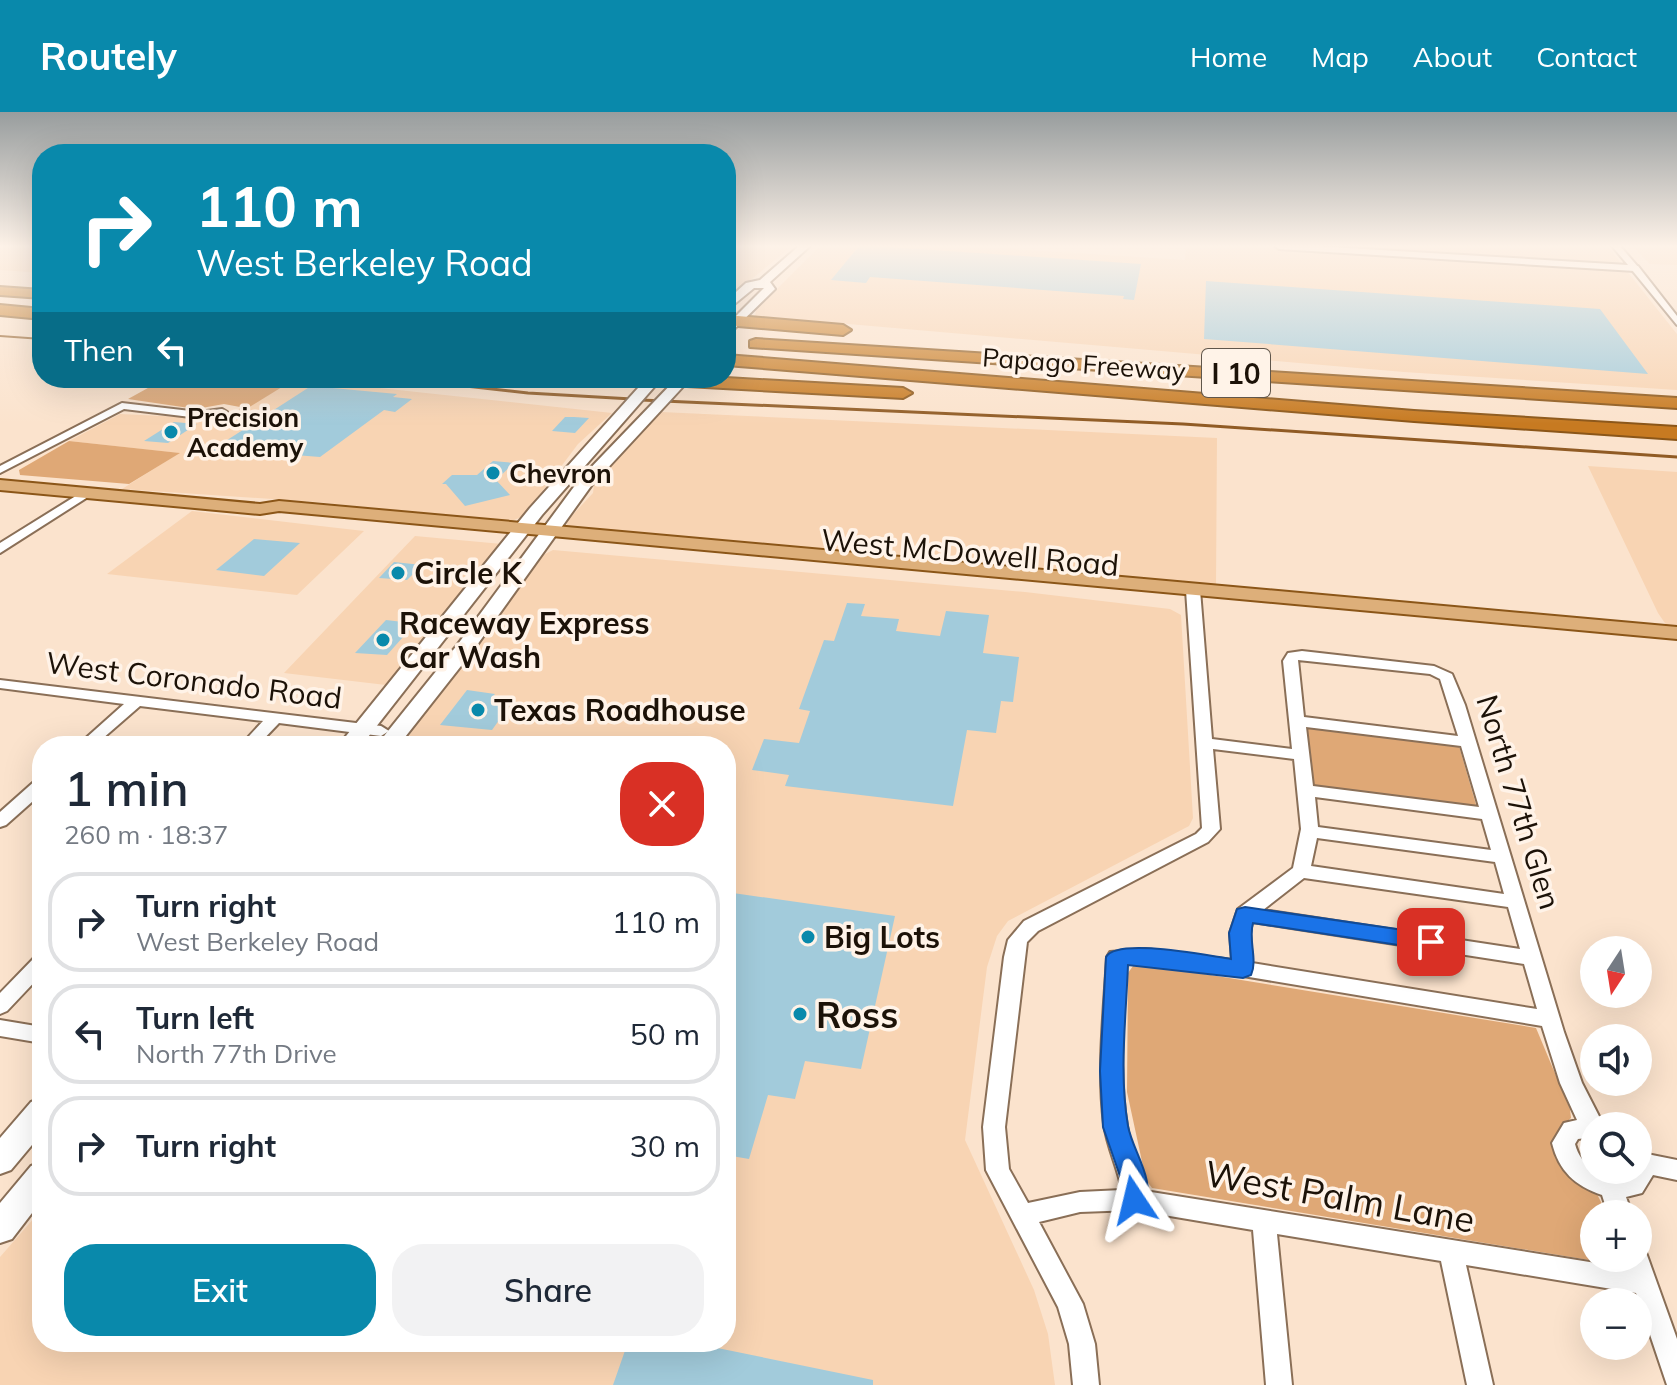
<!DOCTYPE html>
<meta charset="utf-8">
<style>
body{margin:0;font-family:Mulish,sans-serif;background:#f2f2f3;color:#1f2937;height:100vh;display:flex;flex-direction:column;font-size:30px;white-space:nowrap}
*{box-sizing:border-box;margin:0}
p{font-size:26px;color:#747a83}
.icon{flex:none;width:44px;height:44px;fill:none;stroke:currentColor;stroke-width:2;stroke-linecap:round;stroke-linejoin:round}
.map{position:relative;flex:1;overflow:hidden}
.drawer{position:absolute;left:32px;top:624px;width:704px;height:616px;display:flex;flex-direction:column;background:#fff;border-radius:32px;box-shadow:0 8px 32px #0002}
.drawer>*{flex:none}
.guide{position:absolute;left:32px;top:32px;width:704px;height:244px;border-radius:32px;box-shadow:0 8px 32px #0002;background:#0989ab;color:#fff;overflow:hidden}
.needle{width:52px;rotate:192deg}
.buttons{position:absolute;left:1580px;top:824px;display:grid;gap:16px}
.buttons a{display:grid;place-items:center;width:72px;height:72px;border-radius:50%;background:#fff;box-shadow:0 8px 32px #0002;font-size:40px}
.pin{position:absolute;display:grid;place-items:center;width:68px;height:68px;color:#fff;margin:-34px;border-radius:16px;box-shadow:0 4px 12px #0006}
.me{position:absolute;width:88px;margin:-44px;rotate:350deg;stroke-linejoin:round;filter:drop-shadow(0 0 6px #0008)}
.turn{display:flex;align-items:center;gap:28px;height:168px;padding:0 32px;font-size:36px}
.turn .icon{width:104px;height:104px;stroke-width:2.5}
.turn b{display:block;font-size:56px;line-height:68px}
.then{display:flex;align-items:center;height:76px;padding:0 32px;background:#0003;gap:16px;font-size:30px}
.round{display:grid;place-items:center;flex:none;width:84px;height:84px;border-radius:32px;background:#f2f2f3}
.headline{display:flex;align-items:center;justify-content:space-between;height:136px;padding:0 32px}
h1{font-size:48px;font-weight:600;line-height:60px}
.cta{display:flex;gap:16px;margin-top:auto;padding:16px 32px}
.cta a{flex:1;height:92px;border-radius:32px;background:#0989ab;color:#fff;font-size:32px;font-weight:600;line-height:92px;text-align:center}
.cta a+a{background:#f2f2f3;color:#1f2937}
ul{padding:0;list-style:none}
li{display:flex;align-items:center;gap:24px;height:100px;margin:0 16px 12px;padding:0 16px;border:4px solid #e0e1e3;border-radius:32px}
li div{flex:1}
li b{display:block;font-size:30px}
li em{font-style:normal}
header{display:flex;align-items:center;gap:48px;box-sizing:border-box;height:112px;padding:0 40px;background:#0989ab;color:#fff}
header strong{font-size:38px}
nav{display:flex;gap:44px;margin-inline-start:auto;font-size:28px}
.map>svg:first-child{display:block}
.built{fill:#f8d4b3}
.green{fill:#dfa876}
.lines{fill:none;stroke-linecap:round;stroke-linejoin:round}
.stream-far1{stroke:#905b24;stroke-width:2}
.stream{stroke:#905b24;stroke-width:3}
.building{fill:#a2cbdb}
.minor-casing{stroke:#8a6f57;stroke-width:4}
.tertiary-casing{stroke:#8a6f57;stroke-width:4}
.secondary-casing{stroke:#8a6f57;stroke-width:4}
.primary-casing{stroke:#8b5618;stroke-width:4}
.motorway-casing{stroke:#8b5618;stroke-width:4}
.minor{fill:#fff;fill-rule:evenodd}
.tertiary{fill:#fff;fill-rule:evenodd}
.secondary{fill:#fff;fill-rule:evenodd}
.primary{fill:#ddaf7a;fill-rule:evenodd}
.motorway{fill:#c77a21;fill-rule:evenodd}
.route{fill:#1a73e8;stroke:#114b97;stroke-width:2}
.poi-dot{fill:#0989ab;stroke:#fff3e8;stroke-width:3}
.labels{text-anchor:middle;dominant-baseline:central;stroke-width:7;stroke-linejoin:round;paint-order:stroke}
.far-street-label{font-size:26px;fill:#1c1208;stroke:#fff3e8}
.far-poi-label{font-size:26px;font-weight:bold;fill:#1c1208;stroke:#fff3e8;text-anchor:start}
.shield{fill:#fff3e8;stroke:#60564b;stroke-width:2}
.shield-label{font-size:28px;font-weight:bold;fill:#1c1208}
.street-label{font-size:30px;fill:#1c1208;stroke:#fff3e8}
.poi-label{font-size:30px;font-weight:bold;fill:#1c1208;stroke:#fff3e8;text-anchor:start}
.near-poi-label{font-size:36px;font-weight:bold;fill:#1c1208;stroke:#fff3e8;text-anchor:start}
.near-street-label{font-size:36px;fill:#1c1208;stroke:#fff3e8}
</style>
<header>
<strong>Routely</strong>
<nav><a>Home</a><a>Map</a><a>About</a><a>Contact</a></nav>
</header>
<div class="map">
<svg width="1677" height="1273" viewBox="0 0 1677 1273">
<rect width="100%" height="100%" fill="#fbe3cd"/>
<path class="built" d="M0,134H42V161L0,158Z
M726,134H792L726,188Z
M820,134H967L1185,148L1186,134H1607L1677,222V278L1404,260L755,204L756,198Z
M1632,134H1677V153L1650,152Z
M295,267L612,301L578,332L524,404L509,410L317,390L122,377L179,341L69,329L120,302L225,307Z
M661,300L1217,326L1216,474L568,415L566,410L593,381L594,373Z
M1588,354L1677,360V515L1667,514L1658,501Z
M192,399L329,415L364,419L297,483L107,462Z
M415,424L502,432L386,573L284,561Z
M553,438L1025,480L1170,497L1181,503L1193,706L1189,714L1008,809L997,824L987,855L965,1028L1034,1178L1048,1222L1055,1273H0V1145L42,1097V1230H726V634H403L418,608L490,517L539,445Z"/>
<path class="green" d="M166,266H288L295,267L238,302L240,295L224,292L196,297L128,287Z
M69,329L180,341L129,372L20,363L19,358Z
M1306,616L1459,634L1477,696L1314,675Z
M1143,852L1536,916L1570,997L1571,1006L1559,1017L1556,1028L1580,1071L1597,1082L1607,1102H1594V1146L1617,1149L1607,1151L1152,1076L1146,1068L1127,980L1128,861L1133,854Z"/>
<g class="lines">
<path class="stream-far1" d="M0,224L42,227"/>
<path class="stream" d="M394,266L528,281L632,287
M641,288L1183,312L1677,345"/>
</g>
<path class="building" d="M859,134H876L1141,152L1134,188L1123,187L1124,184L870,165L866,171L831,168Z
M1206,169L1600,197L1648,262L1204,227Z
M311,274L397,282L393,285L412,287L395,300L384,298L320,345L243,339L235,344L207,341Z
M565,305H574L589,306L575,321L552,319Z
M174,310L197,312L168,331L144,329Z
M493,349L514,351L496,368L510,383L465,394L446,372H442L452,363H477Z
M254,427L300,431L264,464L216,458Z
M394,450L422,453L407,468L379,466Z
M847,491L865,492L861,504L899,507L896,519L940,524L946,499L989,503L983,541L1019,545L1013,590L1001,589L996,621L967,618L953,694L785,674L789,663L752,658L764,627L799,631L810,599L799,597L824,528L834,529Z
M386,508L403,510L399,515L411,516L387,543L355,541Z
M467,578L495,582L493,584L514,587L492,618L440,613Z
M726,780L895,804L861,957L805,949L795,987L768,983L749,1047L726,1043Z
M628,1230H688L873,1268V1273H613Z"/>
<g class="lines">
<defs>
<path id="minor" d="M1632,154H1638L1677,204V213L1632,158Z
M122,291L199,300L222,297L227,300L199,306L124,297L0,361V354Z
M87,377L93,381L91,383L0,441V431Z
M1193,474L1200,478L1212,627L1292,637L1283,549L1288,541L1302,539L1434,554L1452,562L1465,593L1564,920L1582,971L1604,1014H1594V1025L1578,1027L1575,1032C1581,1056 1604,1067 1627,1065L1631,1058H1638V1036L1647,1042L1677,1048V1068L1653,1063L1642,1081L1626,1085L1632,1102H1608L1602,1083C1575,1074 1559,1059 1552,1031L1564,1011L1577,1008L1560,971L1542,914L1243,864L1145,851L1126,852C1124,905 1118,960 1127,1014C1130,1036 1141,1057 1145,1079L1627,1156L1624,1146H1638V1135L1645,1138L1648,1146L1677,1227V1273H1667L1636,1181L1466,1153L1493,1273H1467L1441,1149L1277,1122L1292,1273H1266L1253,1118L1134,1098L1080,1100L1039,1110L1083,1192L1095,1232L1099,1273H1073L1069,1232L1058,1195L986,1058L983,1015L1004,845L1008,828L1024,809L1196,722L1202,716L1186,478ZM1298,548L1430,562L1440,567L1458,624L1304,605ZM1306,615L1461,634L1479,695L1313,674ZM1213,637L1294,647L1301,717L1293,756L1238,797L1230,821L1232,848L1145,837L1110,840L1107,845C1104,900 1097,957 1104,1012C1107,1035 1118,1056 1122,1078L1080,1080L1028,1091L1009,1057L1005,1015L1027,830L1038,819L1208,730L1220,717ZM1315,685L1482,707L1491,738L1318,715ZM1317,726L1495,750L1504,782L1311,754ZM1304,766L1508,795L1520,837L1263,798ZM1252,810L1524,852L1537,897L1252,851L1250,821Z
M0,568L381,614L389,619L381,624L279,611L257,634H240L263,609L140,594L94,634H77L124,592L0,576Z
M42,667V681L6,713L0,715V700L36,668Z
M42,843V862L7,899L0,902V881L35,845Z
M0,908L42,915V931L0,924Z"/>
<path id="tertiary" d="M1275,134H1315L1628,153L1612,134H1620L1639,156L1635,159L1279,137Z"/>
<path id="secondary" d="M799,134H810L770,170L775,177L726,225V214L764,176H754L726,199V189L746,171L760,168Z
M647,266H662L542,403L361,634H338L530,396Z
M677,266H691L591,374L472,540L398,634H376L458,532L579,368Z
M42,986V1021L11,1058L0,1062V1026L31,990Z
M42,1050V1088L12,1127L0,1131V1091L31,1054Z"/>
<path id="primary" d="M0,368L260,392L279,389L1677,515V527L279,399L260,402L0,378Z"/>
<path id="motorway" d="M0,175L42,178V186L0,183Z
M0,193L42,197V207L0,203Z
M726,203L843,213L851,218L843,223L726,213Z
M756,227L1677,286V296L750,235V229Z
M726,243L1414,299L1677,315V327L1414,309L726,253Z
M623,266H726L903,276L912,281L903,286L632,271Z"/>
</defs>
<use href="#minor" class="minor-casing"/>
<use href="#tertiary" class="tertiary-casing"/>
<use href="#secondary" class="secondary-casing"/>
<use href="#primary" class="primary-casing"/>
<use href="#motorway" class="motorway-casing"/>
<use href="#minor" class="minor"/>
<use href="#tertiary" class="tertiary"/>
<use href="#secondary" class="secondary"/>
<use href="#primary" class="primary"/>
<use href="#motorway" class="motorway"/>
</g>
<linearGradient id="sky" x2="0" y2="1"><stop stop-color="#989d9e"/><stop offset="0.43" stop-color="#fdf2e8"/><stop offset="1" stop-color="#fdf2e8" stop-opacity="0"/></linearGradient>
<rect width="1677" height="312" fill="url(#sky)"/>
<path class="route" d="M1245,795L1431,822L1442,830L1431,838L1253,811C1248,828 1258,848 1251,863L1243,866L1128,853C1126,905 1119,962 1128,1014C1133,1041 1157,1068 1144,1097L1134,1100L1125,1097L1121,1067L1103,1015L1100,959L1106,845C1117,825 1208,844 1231,847L1229,821L1237,797Z"/>
<g class="poi-dot">
<circle cx="171" cy="320" r="8"/>
<circle cx="493" cy="361" r="8"/>
<circle cx="398" cy="461" r="8"/>
<circle cx="383" cy="528" r="8"/>
<circle cx="478" cy="598" r="8"/>
<circle cx="808" cy="825" r="8"/>
<circle cx="800" cy="902" r="8"/>
</g>
<g class="labels">
<g class="far-street-label">
<text transform="translate(1084 252) rotate(4)">Papago Freeway</text>
</g>
<g class="far-poi-label">
<text x="187" y="305">Precision<tspan x="187" dy="30">Academy</tspan></text>
<text x="509" y="361">Chevron</text>
</g>
<rect class="shield" x="1202" y="237" width="68" height="48" rx="6"/>
<g class="shield-label">
<text x="1236" y="261">I 10</text>
</g>
<g class="street-label">
<text transform="translate(970 440) rotate(5)">West McDowell Road</text>
<text transform="translate(194 568) rotate(7)">West Coronado Road</text>
<text transform="translate(1519 690) rotate(73)">North 77th Glen</text>
</g>
<g class="poi-label">
<text x="414" y="461">Circle K</text>
<text x="399" y="511">Raceway Express<tspan x="399" dy="34">Car Wash</tspan></text>
<text x="494" y="598">Texas Roadhouse</text>
<text x="824" y="825">Big Lots</text>
</g>
<g class="near-poi-label">
<text x="816" y="902">Ross</text>
</g>
<g class="near-street-label">
<text transform="translate(1340 1084) rotate(10)">West Palm Lane</text>
</g>
</g>
</svg>
<div class="buttons">
<a><svg class="needle" viewBox="-14 -14 28 28"><path d="M0-13l5 13h-10z" fill="#e53935"/><path d="M0 13l5-13h-10z" fill="#747a83"/></svg></a>
<a><svg class="icon" aria-label="sound" viewBox="0 0 24 24"><path d="M4 9h4l5-4v14l-5-4H4zM17 9q2 3 0 6"/></svg></a>
<a><svg class="icon" aria-label="search" viewBox="0 0 24 24"><circle cx="10" cy="10" r="6"/><path d="M15 15l6 6"/></svg></a>
<a>+</a>
<a>−</a>
</div>
<div class="pin" style="left:1431px;top:830px;background:#d93025"><svg class="icon" aria-label="arrive" viewBox="0 0 24 24"><path d="M6 21V4h12l-3 4 3 4H6"/></svg></div>
<svg class="me" style="left:1134px;top:1088px" viewBox="-20 -20 40 40"><path d="M0-17L14 15 0 8-14 15z" fill="#1a73e8" stroke="#fff" stroke-width="4"/></svg>
<div class="guide">
<div class="turn"><svg class="icon" aria-label="right" viewBox="0 0 24 24"><path d="M7 20v-9h11M14 6l5 5-5 5"/></svg><div><b>110 m</b>West Berkeley Road</div></div>
<div class="then">Then<svg class="icon" aria-label="left" viewBox="0 0 24 24"><path d="M17 20v-9H6M10 6l-5 5 5 5"/></svg></div>
</div>
<section class="drawer">
<div class="headline"><div><h1>1 min</h1><p>260 m · 18:37</p></div><a class="round" style="background:#d93025;color:#fff"><svg class="icon" aria-label="close" viewBox="0 0 24 24"><path d="M6 6l12 12M18 6L6 18"/></svg></a></div>
<ul>
<li><svg class="icon" aria-label="right" viewBox="0 0 24 24"><path d="M7 20v-9h11M14 6l5 5-5 5"/></svg><div><b>Turn right</b><p>West Berkeley Road</p></div><em>110 m</em></li>
<li><svg class="icon" aria-label="left" viewBox="0 0 24 24"><path d="M17 20v-9H6M10 6l-5 5 5 5"/></svg><div><b>Turn left</b><p>North 77th Drive</p></div><em>50 m</em></li>
<li><svg class="icon" aria-label="right" viewBox="0 0 24 24"><path d="M7 20v-9h11M14 6l5 5-5 5"/></svg><div><b>Turn right</b></div><em>30 m</em></li>
</ul>
<div class="cta"><a>Exit</a><a>Share</a></div>
</section>
</div>
